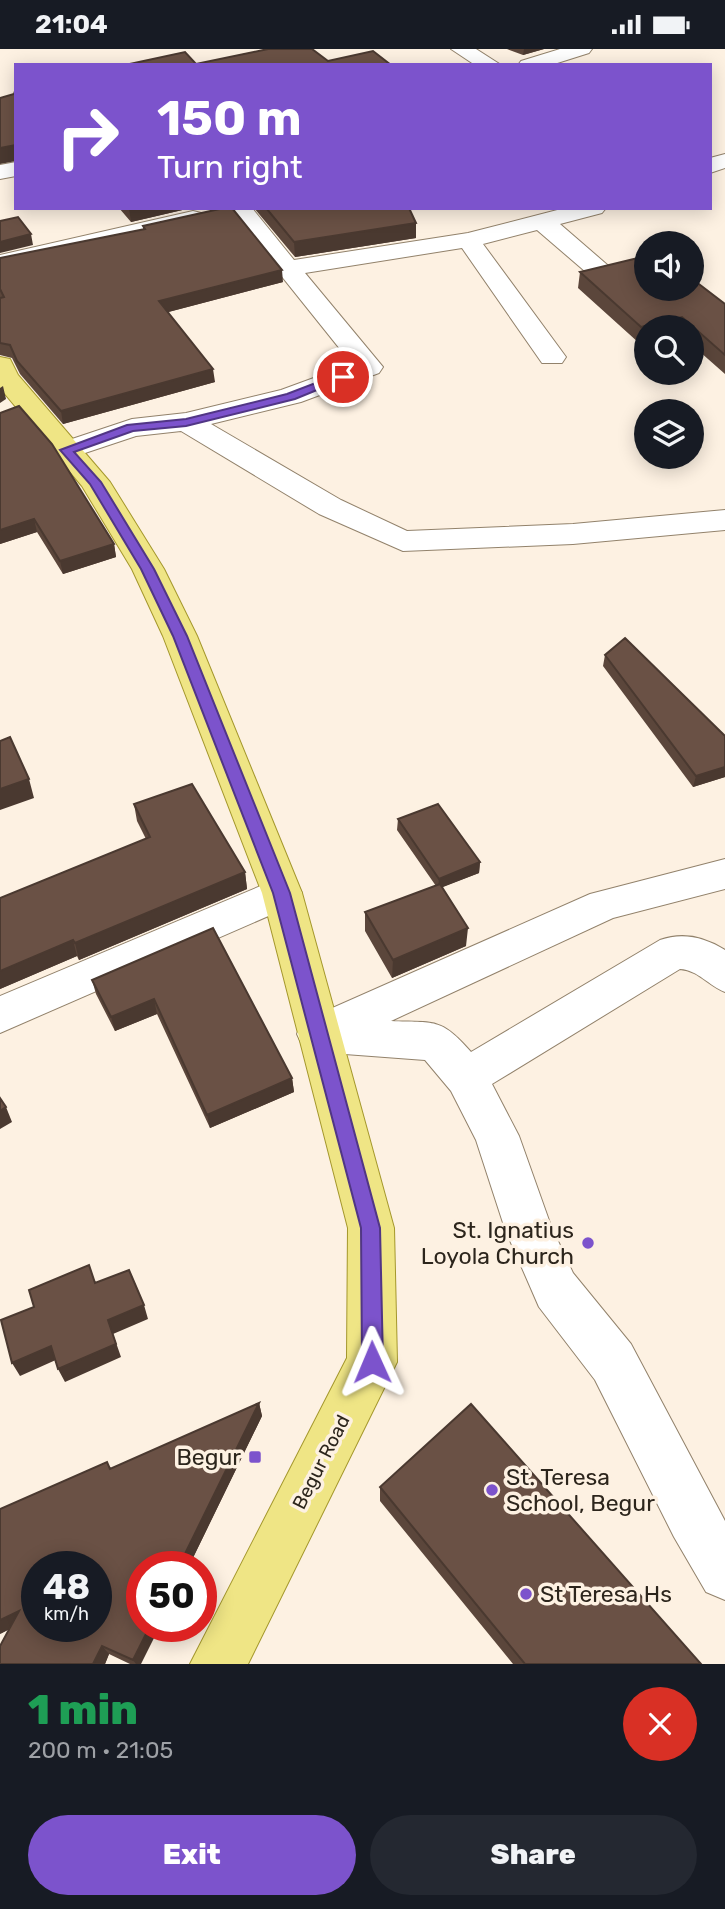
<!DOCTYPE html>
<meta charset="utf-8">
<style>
body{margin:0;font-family:Rubik,sans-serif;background:#242831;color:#f1f3f6;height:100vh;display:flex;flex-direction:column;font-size:26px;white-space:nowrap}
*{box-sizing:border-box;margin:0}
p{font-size:23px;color:#9ea1a6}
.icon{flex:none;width:38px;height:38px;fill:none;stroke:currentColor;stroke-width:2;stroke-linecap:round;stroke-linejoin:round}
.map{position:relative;height:1615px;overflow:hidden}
.drawer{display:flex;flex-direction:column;background:#171b24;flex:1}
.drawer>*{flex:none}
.banner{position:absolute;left:14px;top:14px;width:698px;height:147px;border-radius:0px;box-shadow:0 4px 18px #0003;background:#7c53cc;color:#fff;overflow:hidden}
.buttons{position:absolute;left:634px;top:182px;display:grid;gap:14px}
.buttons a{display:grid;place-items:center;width:70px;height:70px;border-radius:50%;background:#171b24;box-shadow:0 4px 18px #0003;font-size:35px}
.speed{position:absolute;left:21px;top:1502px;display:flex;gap:14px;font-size:35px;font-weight:700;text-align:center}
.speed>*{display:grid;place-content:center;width:91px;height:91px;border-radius:50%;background:#171b24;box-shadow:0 4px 18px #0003;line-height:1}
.speed small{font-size:18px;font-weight:400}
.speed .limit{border:10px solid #d22;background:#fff;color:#111}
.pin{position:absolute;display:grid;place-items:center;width:60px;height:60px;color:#fff;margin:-30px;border:4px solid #fff;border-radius:50%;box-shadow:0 2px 7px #0007}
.me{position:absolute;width:77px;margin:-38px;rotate:359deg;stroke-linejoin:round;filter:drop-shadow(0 0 5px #0008)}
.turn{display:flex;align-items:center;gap:24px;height:147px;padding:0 28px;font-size:32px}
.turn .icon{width:91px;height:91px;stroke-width:2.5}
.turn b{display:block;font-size:49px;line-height:60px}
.round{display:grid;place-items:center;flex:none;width:74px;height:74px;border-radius:37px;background:#242831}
.summary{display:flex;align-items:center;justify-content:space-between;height:119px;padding:0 28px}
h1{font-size:42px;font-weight:800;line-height:52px;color:#1e9e55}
.cta{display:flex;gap:14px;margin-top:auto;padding:14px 28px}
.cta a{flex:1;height:80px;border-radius:42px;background:#7c53cc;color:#fff;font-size:28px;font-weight:800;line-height:80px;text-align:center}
.cta a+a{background:#242831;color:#f1f3f6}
.status{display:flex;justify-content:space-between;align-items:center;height:49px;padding:0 35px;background:#171b24;direction:ltr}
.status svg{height:19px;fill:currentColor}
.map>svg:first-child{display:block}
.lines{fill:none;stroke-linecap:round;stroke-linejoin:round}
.minor-casing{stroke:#92826b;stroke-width:2}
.major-casing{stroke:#a4972c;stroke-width:2}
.minor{fill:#fff;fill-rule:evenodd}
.major{fill:#efe585;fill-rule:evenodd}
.wall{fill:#5b463b}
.shaded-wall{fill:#4a3930}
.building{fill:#6a5145;stroke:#4a3930;stroke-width:2;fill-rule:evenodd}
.route{fill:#7c53cc;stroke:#513685;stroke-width:2}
.poi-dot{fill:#7c53cc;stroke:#fdf1e2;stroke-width:2.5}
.labels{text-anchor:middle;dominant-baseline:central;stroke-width:7;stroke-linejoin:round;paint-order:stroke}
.street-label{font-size:19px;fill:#2c251c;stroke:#fdf1e2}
.near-poi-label{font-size:23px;fill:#2c251c;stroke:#fdf1e2;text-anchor:end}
</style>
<div class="status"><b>21:04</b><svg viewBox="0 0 49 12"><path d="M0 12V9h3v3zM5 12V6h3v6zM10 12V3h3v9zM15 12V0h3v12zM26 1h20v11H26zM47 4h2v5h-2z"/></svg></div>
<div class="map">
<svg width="725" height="1615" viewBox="0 0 725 1615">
<rect width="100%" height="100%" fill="#fdf1e2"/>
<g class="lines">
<defs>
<path id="minor" d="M451,0H476L501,16H475Z
M560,0H592L589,4L551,16H518L521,12Z
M725,105V119L710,124V109Z
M16,113V127L0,130V116Z
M227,159H252L294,211L468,184L565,159H606L602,164L560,175L612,220L616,225L612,230H594L537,181L483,195L566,308L562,314H542L462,199L305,224L383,318L379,324L301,353L211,375L341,451L407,482L573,475L725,461V481L573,495L403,502L319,465L181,382L136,387L67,410L57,407L52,401L57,395L132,370L186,364L281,341L352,315Z
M193,162L201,164L205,169L201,174L0,220V206Z
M725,810V840L613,869L391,972C434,974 441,968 471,1003L660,891C682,883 705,888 725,901V943C709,937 698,921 680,920L492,1035L519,1087L551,1177L573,1224L631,1295L725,1472V1551L706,1543L674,1488L595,1331L539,1258L505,1180L476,1091L451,1042L425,1011L318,1003L303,998L297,985L303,972L590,845Z
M282,828L296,833L302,844L296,855L0,984V947Z"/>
<path id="major" d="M0,308L10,310L18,326L110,433L164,520L197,587L302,844L394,1179L397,1313L248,1615H190L347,1309L348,1179L262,844L163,587L132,520L82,437L0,339Z"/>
</defs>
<use href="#minor" class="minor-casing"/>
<use href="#major" class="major-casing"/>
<use href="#minor" class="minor"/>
<use href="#major" class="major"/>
</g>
<path class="wall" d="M507,0H544L523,6Z
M119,159H191L131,173Z
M254,159H409L416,174V189L295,208Z
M143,177L283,233L168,263L215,333L63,375L20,325L12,309L0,306V209L143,181Z
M580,223L725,255V325L691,295V278H646V292L639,294L578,239Z
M0,364L114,495L116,508L63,525L37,483L0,495Z
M605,606L725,687V728L693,738L603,617Z
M134,755L245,823L247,840L79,911L77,907L0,940V849L146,790L137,772Z
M398,770L480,813L479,824L442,838L466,897L392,929L365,882V863L436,837L397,781Z
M213,879L292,1029L294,1043L210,1079L157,965L115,982L96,945L92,931Z
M259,1354L262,1367L189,1517H142L141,1615H130L109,1605L105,1615H0L9,1580L0,1585L111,1420Z
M380,1438L701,1615H513L380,1452Z"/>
<path class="shaded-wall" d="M524,0H544L523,6Z
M16,96V112L0,115V99Z
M129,159H191L131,173Z
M416,174V189L295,208L294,193Z
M31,185L33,196L0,204V193Z
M282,221L283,233L161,265L159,252Z
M682,268L680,278H646V292L639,294L641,278Z
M213,320L215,333L63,375L61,362Z
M3,337L6,350L0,354V339Z
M34,470L37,483L0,495V481Z
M114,495L116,508L63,525L60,512Z
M725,718V728L693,738L696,727Z
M29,730L34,749L0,761V740Z
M480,813L479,824L438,840L439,830Z
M245,823L247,840L79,911L75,894Z
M468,879L466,897L392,929L393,911Z
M73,891L77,907L0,940V922Z
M154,950L157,965L115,982L111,968Z
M292,1029L294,1043L210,1079L207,1066Z
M6,1058L12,1073L0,1080V1062Z
M144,1256L148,1270L113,1285L121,1308L65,1333L58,1320L108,1271Z
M51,1297L58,1310L20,1327L12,1314Z
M259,1354L262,1367L189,1517H179Z
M19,1562L28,1571L0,1585V1571Z
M150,1577H160L141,1615H136L133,1611Z
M102,1597L109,1605L105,1615H93Z"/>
<path class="building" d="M268,0H312L328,12L373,2L391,16H125L185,3L196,15Z
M16,39V96L0,99V49L14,45Z
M224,159H232L282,221L159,252L213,320L61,362L17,312L10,296L0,294V249L4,248L0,240V209L145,180L143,177Z
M266,159H409L416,174L294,193Z
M18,168L31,185L0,193V172Z
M646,207V240H691V229L725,255V306L682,268L641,278L580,223Z
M19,357L52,395L114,495L60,512L34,470L0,481V364Z
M625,589L725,687V718L696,727L605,606Z
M10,688L29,730L0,740V692Z
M192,735L245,823L75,894L73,891L0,922V849L150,788L134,755Z
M438,755L480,813L439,830L398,770Z
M440,835L468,879L393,911L365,863Z
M213,879L292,1029L207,1066L154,950L111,968L92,931Z
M0,1049L6,1058L0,1062Z
M89,1216L95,1234L129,1221L144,1256L108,1271L116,1295L58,1320L51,1297L12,1314L1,1271L34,1258L29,1241Z
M259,1354L179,1517H142V1577H150L133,1611L102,1597L93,1615H0V1597L19,1562L0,1571V1460L107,1413L110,1420ZM37,1517H96V1577H37Z
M471,1355L701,1615H525L380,1438Z"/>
<path class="route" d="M339,325L349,328L295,350L186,377L133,382L74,403L101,433L154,520L187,587L290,844L380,1179L383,1313L380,1321L372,1324L365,1321L362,1313L361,1179L273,844L173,587L141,520L90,435L60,401L127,376L186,370L287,345Z"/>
<g class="poi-dot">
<circle cx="588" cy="1194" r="7"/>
<rect x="248" y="1401" width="14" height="14" rx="3.5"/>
<circle cx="492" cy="1441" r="7"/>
<circle cx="526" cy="1545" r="7"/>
</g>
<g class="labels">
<g class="street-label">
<text transform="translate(321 1413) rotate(-63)">Begur Road</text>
</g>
<g class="near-poi-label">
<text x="574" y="1181">St. Ignatius<tspan x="574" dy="26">Loyola Church</tspan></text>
<text x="241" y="1408">Begur</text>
<text x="506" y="1428" text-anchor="start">St. Teresa<tspan x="506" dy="26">School, Begur</tspan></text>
<text x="540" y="1545" text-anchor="start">St Teresa Hs</text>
</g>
</g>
</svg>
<div class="buttons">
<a><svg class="icon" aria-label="sound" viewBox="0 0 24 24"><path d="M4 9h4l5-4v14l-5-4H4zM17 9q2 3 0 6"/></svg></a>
<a><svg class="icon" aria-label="search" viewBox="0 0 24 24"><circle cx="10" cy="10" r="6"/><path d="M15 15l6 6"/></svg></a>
<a><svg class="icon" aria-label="layers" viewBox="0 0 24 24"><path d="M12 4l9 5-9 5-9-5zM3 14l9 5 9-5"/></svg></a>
</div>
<div class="speed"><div>48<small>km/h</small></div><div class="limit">50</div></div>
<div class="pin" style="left:343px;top:328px;background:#d93025"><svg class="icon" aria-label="arrive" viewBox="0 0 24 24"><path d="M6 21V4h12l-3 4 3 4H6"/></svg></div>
<svg class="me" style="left:372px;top:1313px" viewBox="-20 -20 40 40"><path d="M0-17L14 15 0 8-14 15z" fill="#7c53cc" stroke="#fff" stroke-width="4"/></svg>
<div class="banner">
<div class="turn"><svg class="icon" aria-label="right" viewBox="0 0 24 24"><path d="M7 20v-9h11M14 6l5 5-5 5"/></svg><div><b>150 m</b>Turn right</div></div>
</div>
</div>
<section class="drawer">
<div class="summary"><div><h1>1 min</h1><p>200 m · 21:05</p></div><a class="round" style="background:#d93025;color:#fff"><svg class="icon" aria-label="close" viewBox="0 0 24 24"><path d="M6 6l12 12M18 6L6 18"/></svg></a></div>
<div class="cta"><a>Exit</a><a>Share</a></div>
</section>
